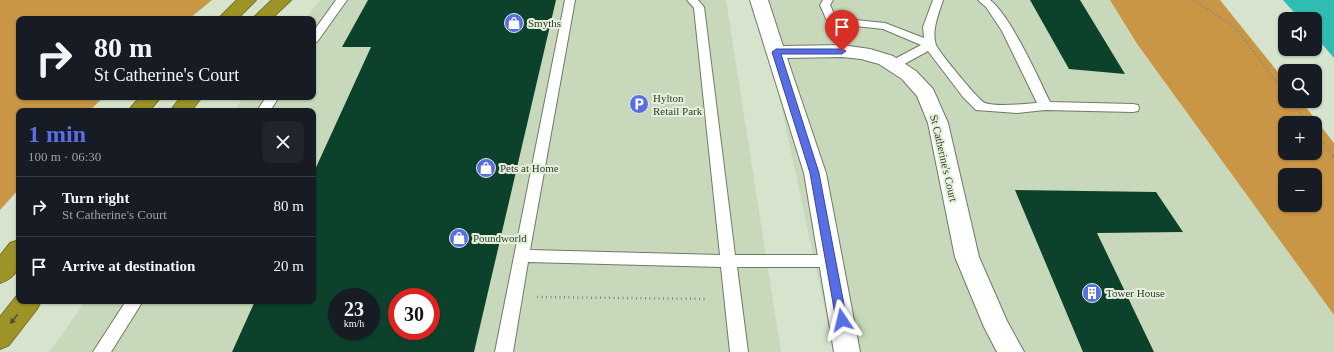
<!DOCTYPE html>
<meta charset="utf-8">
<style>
body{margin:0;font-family:Georgia,serif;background:#20242c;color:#f1f3f6;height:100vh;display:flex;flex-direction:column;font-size:15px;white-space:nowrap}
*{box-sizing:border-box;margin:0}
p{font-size:13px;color:#9ea1a6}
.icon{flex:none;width:22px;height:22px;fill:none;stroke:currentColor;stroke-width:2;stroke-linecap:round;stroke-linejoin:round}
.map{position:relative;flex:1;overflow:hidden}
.sheet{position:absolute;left:16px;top:108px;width:300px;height:196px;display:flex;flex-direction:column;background:#171b24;border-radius:8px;box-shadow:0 1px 3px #0004}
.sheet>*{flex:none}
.hud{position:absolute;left:16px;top:16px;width:300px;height:84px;border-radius:8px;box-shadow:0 1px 3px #0004;background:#171b24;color:#f1f3f6;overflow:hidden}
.fabs{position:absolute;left:1278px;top:12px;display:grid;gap:8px}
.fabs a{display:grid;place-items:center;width:44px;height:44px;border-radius:8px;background:#171b24;box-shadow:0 1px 3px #0004;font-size:20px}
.speed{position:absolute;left:328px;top:288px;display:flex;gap:8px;font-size:20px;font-weight:700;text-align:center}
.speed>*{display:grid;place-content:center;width:52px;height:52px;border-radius:50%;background:#171b24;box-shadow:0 1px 3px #0004;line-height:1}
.speed small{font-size:10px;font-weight:400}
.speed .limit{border:6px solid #d22;background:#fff;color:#111}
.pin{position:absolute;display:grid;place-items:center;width:34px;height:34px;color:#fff;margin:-41px -17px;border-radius:50% 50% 50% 0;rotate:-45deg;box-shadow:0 0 4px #0007}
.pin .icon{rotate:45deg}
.me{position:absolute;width:44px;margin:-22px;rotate:350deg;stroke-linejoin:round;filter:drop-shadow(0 0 3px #0008)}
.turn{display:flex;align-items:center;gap:14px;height:84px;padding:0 12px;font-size:18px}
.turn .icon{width:52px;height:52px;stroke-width:2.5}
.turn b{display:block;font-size:28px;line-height:34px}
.round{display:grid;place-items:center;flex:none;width:42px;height:42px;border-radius:8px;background:#20242c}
.overview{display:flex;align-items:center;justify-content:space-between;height:68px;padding:0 12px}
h1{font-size:24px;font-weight:700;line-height:30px;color:#576ee4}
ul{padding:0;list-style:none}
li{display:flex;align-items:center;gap:12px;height:60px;padding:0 12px;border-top:1px solid #363941}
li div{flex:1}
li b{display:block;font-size:15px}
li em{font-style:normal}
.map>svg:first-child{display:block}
.built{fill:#c8d9bb;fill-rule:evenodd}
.forest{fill:#c99646;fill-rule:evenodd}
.water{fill:#31bcb2}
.building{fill:#0c422b;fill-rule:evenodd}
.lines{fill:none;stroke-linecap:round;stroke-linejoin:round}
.lane-casing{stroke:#6e7a65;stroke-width:2}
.street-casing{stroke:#6e7a65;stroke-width:2}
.highway-casing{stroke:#78742a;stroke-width:2}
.path-far1{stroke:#80897a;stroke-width:2;stroke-dasharray:1 2.5;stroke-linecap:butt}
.path{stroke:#80897a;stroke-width:2.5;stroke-dasharray:1 3.5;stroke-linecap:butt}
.lane{fill:#fff;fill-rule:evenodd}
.street{fill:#fff;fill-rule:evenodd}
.highway{fill:#9d9327;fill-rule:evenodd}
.oneway{fill:#4e502e}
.route{fill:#576ee4;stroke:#394894}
.labels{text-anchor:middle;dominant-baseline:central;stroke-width:4;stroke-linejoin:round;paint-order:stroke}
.poi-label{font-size:11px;fill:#333930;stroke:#e4f1da;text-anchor:start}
.street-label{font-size:11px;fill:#333930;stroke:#e4f1da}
</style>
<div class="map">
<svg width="1334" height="352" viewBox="0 0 1334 352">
<rect width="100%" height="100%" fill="#d6e4cd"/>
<path class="built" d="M320,0H726L781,352H49L86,301H313V111H233L244,97H313V19H305ZM337,297H371V331H337ZM397,297H431V331H397Z
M759,0H1110L1137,45L1334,315V352H834L763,22Z"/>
<path class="forest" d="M0,0H212L189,19H19V97H104L89,111H19V189L0,210Z
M1110,0H1220L1285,81V101H1301L1334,143V315L1137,44ZM1285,123H1315V153H1285ZM1285,175H1315V205H1285Z"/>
<path class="water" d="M1283,0H1334V58L1315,36V19H1300Z"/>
<path class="building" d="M368,0H556L474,352H232L255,301H313V174L371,47H342ZM337,297H371V331H337ZM397,297H431V331H397Z
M1030,0H1080L1125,74L1069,69Z
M1015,190L1156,192L1183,232L1097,233L1154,352H1083Z"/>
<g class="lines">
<defs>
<path id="lane" d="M336,0H347L317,42L313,43V32Z
M565,0H575L530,250L720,255L694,8L687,0H698L704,7L735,255H831L836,257L839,261L836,265L831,267H737L748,352H730L721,267L528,262L513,352H495Z
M823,0H833L830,5L836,18L885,23L924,38L923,27L933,0H943C939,13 931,31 936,45C939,52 979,101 985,103C996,107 1025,104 1037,103L1002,31L986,7L978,0H990C1010,15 1038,77 1050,102L1133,104L1138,105L1139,108L1138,111L1133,112L1045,110L1017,113L976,110L963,97L928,51L897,68H889L887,65L889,62L921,45L883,29L828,23L820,5Z
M266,97H279L270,111H257Z
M126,301H143L111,352H93Z"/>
<path id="street" d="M750,0H768L783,46L842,45L870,49L893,56L916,71L933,89L948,123L979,257L1007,321L1024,352H997L984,327L955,257L928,123L917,96L902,79L879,64L861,59L842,57L787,58L826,173L860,352H834L804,173Z"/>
<path id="highway" d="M237,0H256L237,19H218Z
M272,0H291L271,19H252Z
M140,97H161L149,111H128Z
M181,97H202L191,111H170Z
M19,240C19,260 23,275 0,283V256L10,243Z
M19,293V301H41L37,309L9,345L0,349V317Z"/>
</defs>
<use href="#lane" class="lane-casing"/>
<use href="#street" class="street-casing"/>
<use href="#highway" class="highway-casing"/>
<path class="path-far1" d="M1192,0L1234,26L1285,93
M1291,101L1308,123
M1315,132L1334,157"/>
<path class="path" d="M1333,156L1334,157
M537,297L708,299"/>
<use href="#lane" class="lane"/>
<use href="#street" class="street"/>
<use href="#highway" class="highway"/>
</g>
<defs><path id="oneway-solid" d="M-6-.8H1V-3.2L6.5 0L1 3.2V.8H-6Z"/></defs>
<use class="oneway" href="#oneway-solid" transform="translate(14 319) rotate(128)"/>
<path class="route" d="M776,49H842L846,51L842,54H781L819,173L847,320L845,323L842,324L838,323L836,320L810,173L772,52Z"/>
<defs>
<symbol id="shop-disc" viewBox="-11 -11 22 22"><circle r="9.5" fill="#576ee4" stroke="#e4f1da"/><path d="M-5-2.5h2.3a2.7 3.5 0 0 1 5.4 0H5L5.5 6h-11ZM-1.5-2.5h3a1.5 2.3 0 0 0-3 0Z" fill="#fff"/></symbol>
<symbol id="parking-disc" viewBox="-11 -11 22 22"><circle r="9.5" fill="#576ee4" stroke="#e4f1da"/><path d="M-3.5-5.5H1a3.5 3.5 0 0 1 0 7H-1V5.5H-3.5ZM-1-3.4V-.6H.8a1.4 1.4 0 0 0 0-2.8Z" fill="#fff"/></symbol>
<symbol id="building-disc" viewBox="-11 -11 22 22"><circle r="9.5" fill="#576ee4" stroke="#e4f1da"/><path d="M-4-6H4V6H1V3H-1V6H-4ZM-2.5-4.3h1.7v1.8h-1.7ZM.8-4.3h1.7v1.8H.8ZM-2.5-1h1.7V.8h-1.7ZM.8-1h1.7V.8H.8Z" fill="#fff"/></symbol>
</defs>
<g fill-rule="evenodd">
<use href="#shop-disc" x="503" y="12" width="22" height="22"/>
<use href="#parking-disc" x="628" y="93" width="22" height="22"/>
<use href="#shop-disc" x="475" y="157" width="22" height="22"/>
<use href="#shop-disc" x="448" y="227" width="22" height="22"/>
<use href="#building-disc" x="1081" y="282" width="22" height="22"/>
</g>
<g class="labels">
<g class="poi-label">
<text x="528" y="23">Smyths</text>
<text x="653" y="98">Hylton<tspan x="653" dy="13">Retail Park</tspan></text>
<text x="500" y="168">Pets at Home</text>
<text x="473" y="238">Poundworld</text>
<text x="1106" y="293">Tower House</text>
</g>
<g class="street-label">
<text transform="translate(944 158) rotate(77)">St Catherine's Court</text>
</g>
</g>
</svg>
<div class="fabs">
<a><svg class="icon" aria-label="sound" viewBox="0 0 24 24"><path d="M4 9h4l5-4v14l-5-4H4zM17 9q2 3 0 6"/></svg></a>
<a><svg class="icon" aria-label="search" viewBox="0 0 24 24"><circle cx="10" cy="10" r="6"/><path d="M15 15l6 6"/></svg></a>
<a>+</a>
<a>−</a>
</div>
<div class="speed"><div>23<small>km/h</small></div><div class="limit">30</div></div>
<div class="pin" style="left:842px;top:51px;background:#d93025"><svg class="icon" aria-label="arrive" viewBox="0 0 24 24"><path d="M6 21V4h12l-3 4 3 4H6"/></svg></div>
<svg class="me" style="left:842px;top:320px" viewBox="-20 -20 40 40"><path d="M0-17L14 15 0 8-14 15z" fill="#576ee4" stroke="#fff" stroke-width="4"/></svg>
<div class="hud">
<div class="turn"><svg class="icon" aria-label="right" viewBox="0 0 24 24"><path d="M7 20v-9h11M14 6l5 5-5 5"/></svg><div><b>80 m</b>St Catherine's Court</div></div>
</div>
<section class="sheet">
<div class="overview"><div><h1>1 min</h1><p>100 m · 06:30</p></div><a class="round"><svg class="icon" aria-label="close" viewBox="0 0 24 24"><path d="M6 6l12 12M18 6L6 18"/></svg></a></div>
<ul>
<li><svg class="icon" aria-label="right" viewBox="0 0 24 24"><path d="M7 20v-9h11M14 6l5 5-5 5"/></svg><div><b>Turn right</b><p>St Catherine's Court</p></div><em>80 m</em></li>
<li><svg class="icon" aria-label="arrive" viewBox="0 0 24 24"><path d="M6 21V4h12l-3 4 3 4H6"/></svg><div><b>Arrive at destination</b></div><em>20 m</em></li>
</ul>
</section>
</div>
